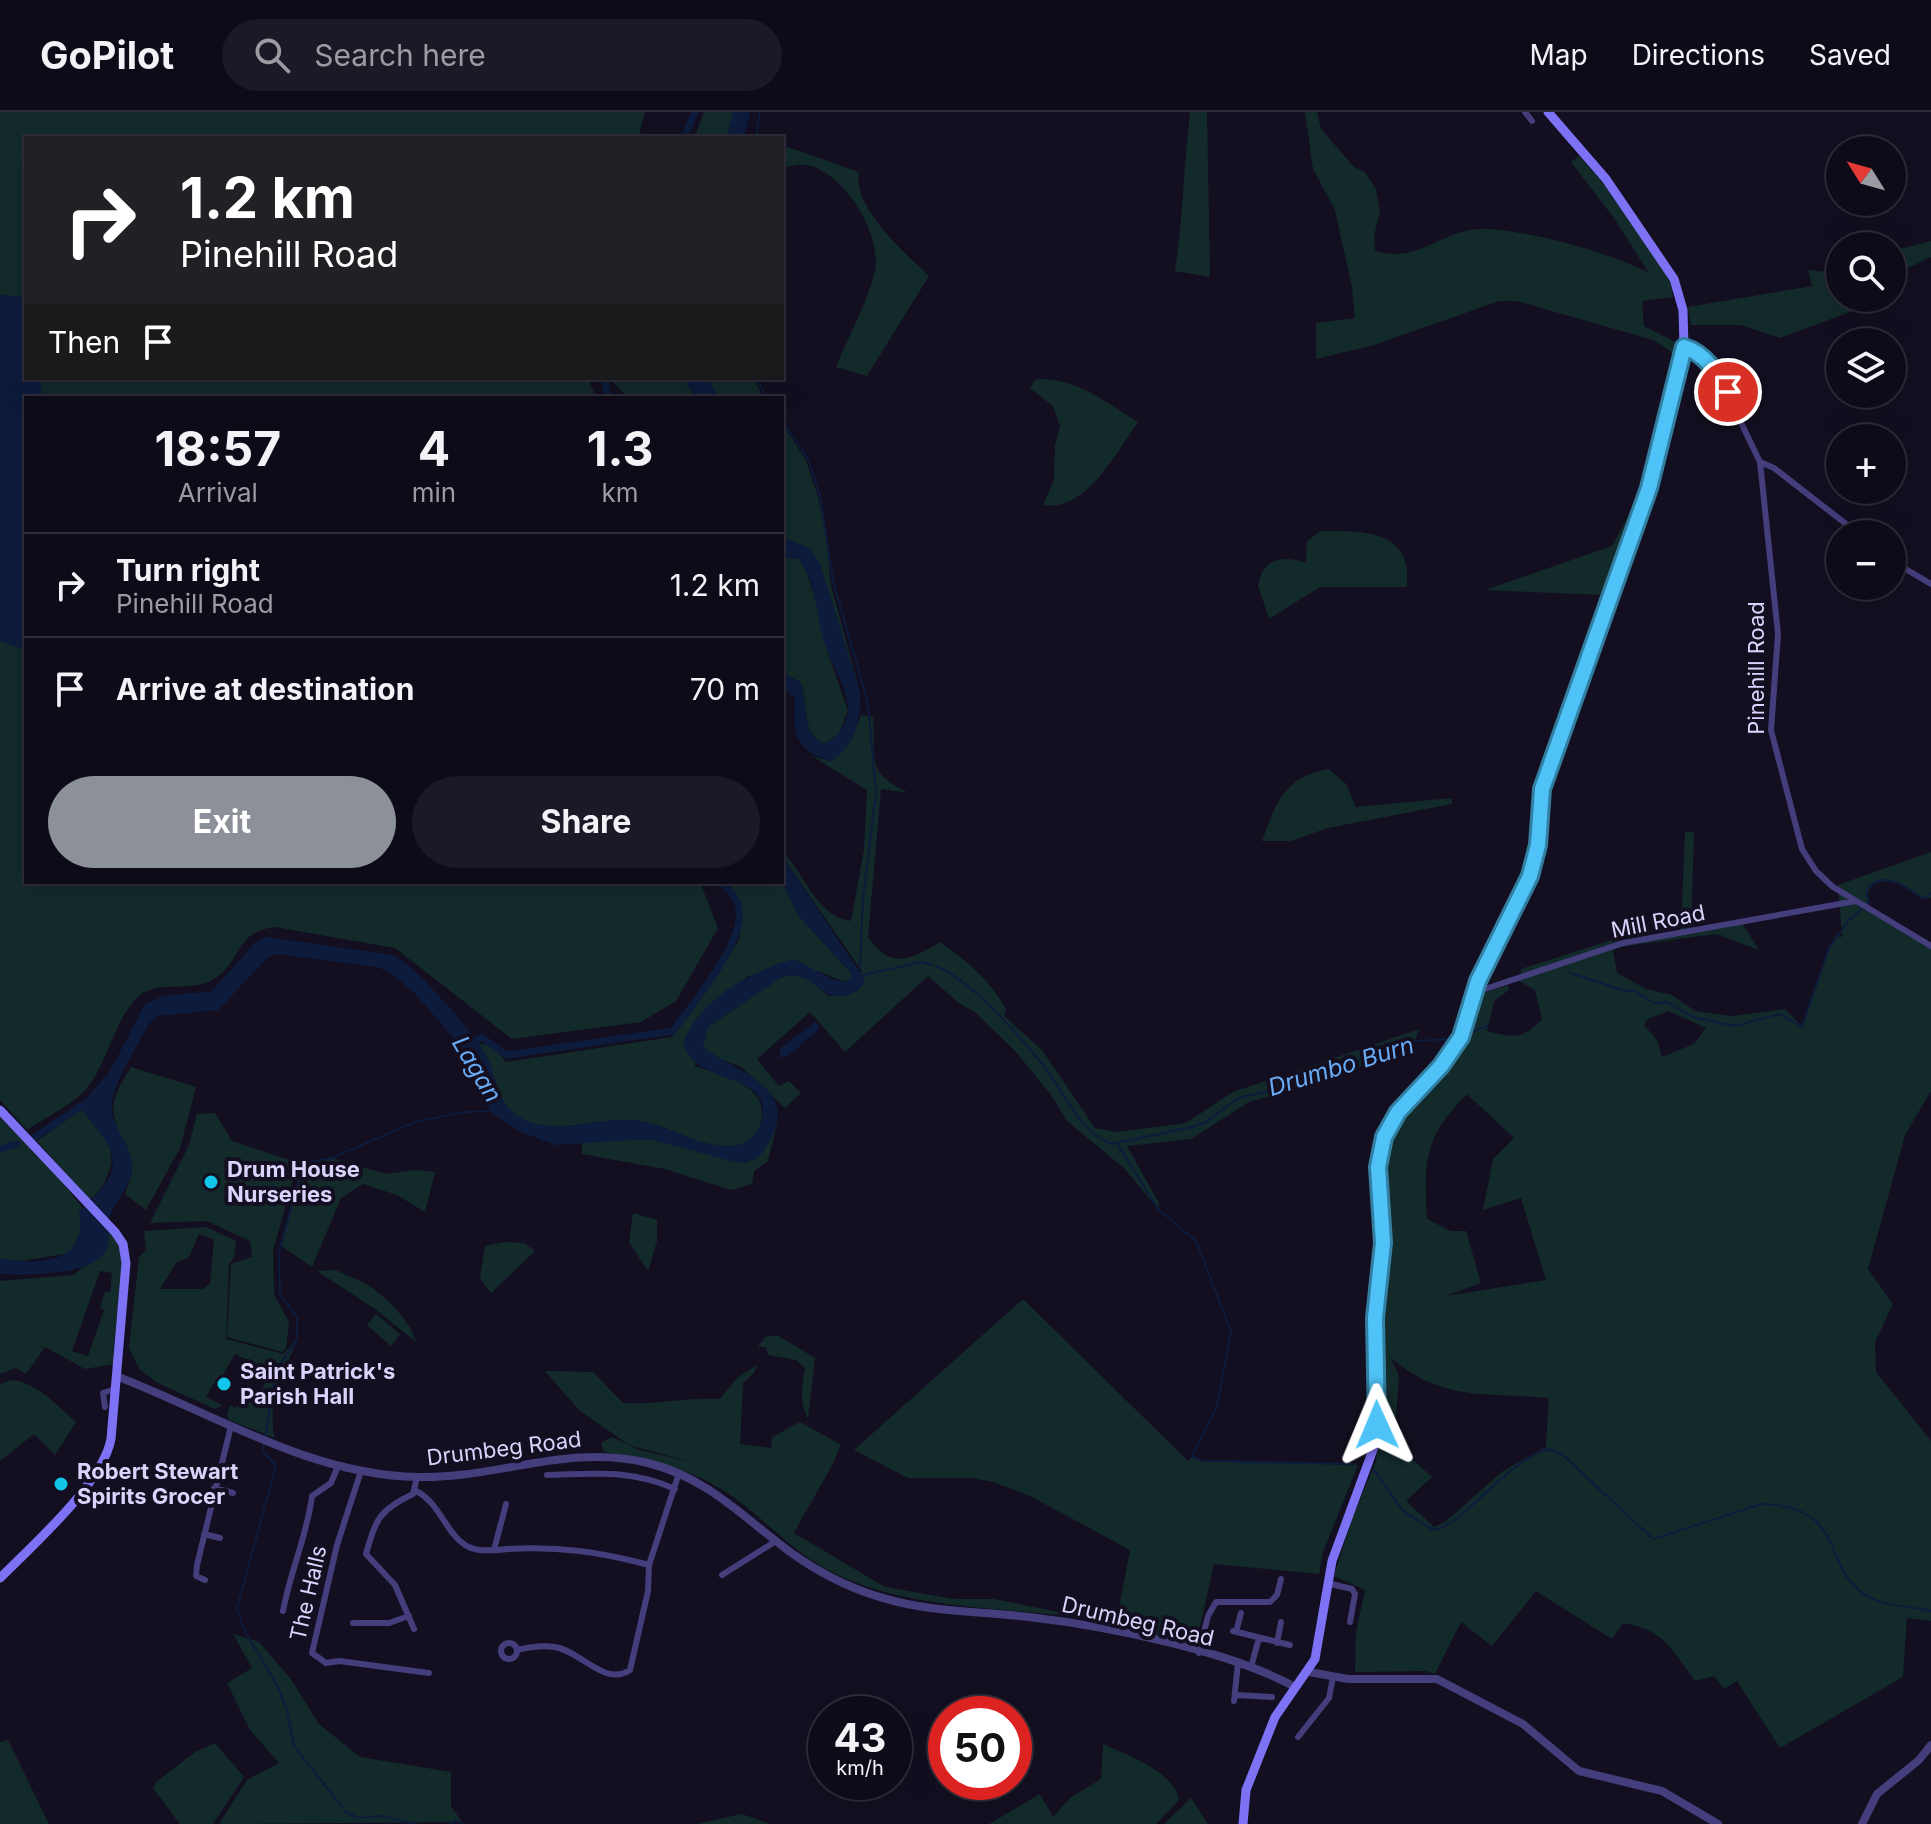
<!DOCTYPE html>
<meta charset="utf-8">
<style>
body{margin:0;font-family:Inter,sans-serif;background:#1c1926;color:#f1f3f6;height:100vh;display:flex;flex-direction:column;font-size:30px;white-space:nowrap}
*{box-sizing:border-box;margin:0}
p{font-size:26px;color:#9b9ba2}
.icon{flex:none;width:44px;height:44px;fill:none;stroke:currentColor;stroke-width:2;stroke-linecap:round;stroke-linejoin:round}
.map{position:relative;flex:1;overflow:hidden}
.panel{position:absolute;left:24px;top:284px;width:760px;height:488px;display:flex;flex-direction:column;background:#0e0b19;border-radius:0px;box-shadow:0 8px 32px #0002,0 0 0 2px #2e2b38}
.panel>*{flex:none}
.top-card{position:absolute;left:24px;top:24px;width:760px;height:244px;border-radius:0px;box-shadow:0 8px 32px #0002,0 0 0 2px #2e2b38;background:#202124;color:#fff;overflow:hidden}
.needle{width:52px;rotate:307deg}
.tools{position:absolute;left:1826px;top:24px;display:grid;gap:16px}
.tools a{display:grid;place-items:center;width:80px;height:80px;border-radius:50%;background:#0e0b19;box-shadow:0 8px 32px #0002,0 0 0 2px #2e2b38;font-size:40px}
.speed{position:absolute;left:808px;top:1584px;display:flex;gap:16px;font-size:40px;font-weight:700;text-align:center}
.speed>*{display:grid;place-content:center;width:104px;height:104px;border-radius:50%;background:#0e0b19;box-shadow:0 8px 32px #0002,0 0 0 2px #2e2b38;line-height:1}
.speed small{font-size:20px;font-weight:400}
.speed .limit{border:12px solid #d22;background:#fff;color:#111}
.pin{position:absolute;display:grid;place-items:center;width:68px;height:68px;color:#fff;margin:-34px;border:4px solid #fff;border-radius:50%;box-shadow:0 2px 8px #0007}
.me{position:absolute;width:88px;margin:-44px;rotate:359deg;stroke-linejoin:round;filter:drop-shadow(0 0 6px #0008)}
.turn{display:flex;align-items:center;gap:28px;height:168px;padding:0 24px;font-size:36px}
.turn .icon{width:104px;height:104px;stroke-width:2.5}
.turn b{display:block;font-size:56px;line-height:68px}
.then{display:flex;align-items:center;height:76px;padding:0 24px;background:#0003;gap:16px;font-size:30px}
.eta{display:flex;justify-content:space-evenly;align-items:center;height:136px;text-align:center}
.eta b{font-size:48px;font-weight:700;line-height:56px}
.action{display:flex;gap:16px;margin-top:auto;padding:16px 24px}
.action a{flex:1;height:92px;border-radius:48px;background:#8c9099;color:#fff;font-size:32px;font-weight:700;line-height:92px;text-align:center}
.action a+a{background:#1c1926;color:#f1f3f6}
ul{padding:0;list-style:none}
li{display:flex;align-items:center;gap:24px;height:104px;padding:0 24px;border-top:2px solid #2e2b38}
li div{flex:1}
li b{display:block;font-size:30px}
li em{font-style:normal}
header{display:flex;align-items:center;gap:48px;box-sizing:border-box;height:112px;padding:0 40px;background:#0e0b19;border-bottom:2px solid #2e2b38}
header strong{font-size:38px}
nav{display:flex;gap:44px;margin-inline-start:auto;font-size:28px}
.search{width:560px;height:72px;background:#1c1926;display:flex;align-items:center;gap:20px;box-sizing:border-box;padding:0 28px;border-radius:44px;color:#9b9ba2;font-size:30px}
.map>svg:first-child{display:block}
.green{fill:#132a2b;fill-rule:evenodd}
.water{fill:#0d1b3c}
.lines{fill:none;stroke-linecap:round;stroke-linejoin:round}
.stream{stroke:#0d1b3c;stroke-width:2}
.canal{stroke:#0d1b3c;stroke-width:7}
.minor{stroke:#443e7d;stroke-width:6}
.tertiary{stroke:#443e7d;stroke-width:8}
.secondary{stroke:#7d71f4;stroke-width:9}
.route-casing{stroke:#337fa1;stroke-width:20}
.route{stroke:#4fc3f7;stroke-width:14}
.poi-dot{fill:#11c6e9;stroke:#130f21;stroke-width:3}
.labels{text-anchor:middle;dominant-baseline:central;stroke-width:8;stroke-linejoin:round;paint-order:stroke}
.street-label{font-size:22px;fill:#dad3fc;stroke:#130f21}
.poi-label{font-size:22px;font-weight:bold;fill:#dad3fc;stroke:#130f21;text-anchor:start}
.water-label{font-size:24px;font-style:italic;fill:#69abf4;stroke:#130f21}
</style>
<header>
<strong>GoPilot</strong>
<div class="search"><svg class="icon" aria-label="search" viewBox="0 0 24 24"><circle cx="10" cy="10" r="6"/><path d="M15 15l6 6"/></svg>Search here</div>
<nav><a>Map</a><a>Directions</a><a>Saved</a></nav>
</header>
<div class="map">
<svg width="1931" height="1712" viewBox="0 0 1931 1712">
<rect width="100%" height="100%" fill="#130f21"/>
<path class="green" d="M0,0H645L638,26H26V266H591L590,273L598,286H26V770H700L718,816L676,889L641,910L512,927L395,836L275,815C235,820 243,846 217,865C195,882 163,867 140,883C117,901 107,951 88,975C74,992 46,1005 27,1018L0,988Z
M704,0H733L727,26H694Z
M1190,0H1207L1210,165L1175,159C1183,106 1184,53 1190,0Z
M1305,0H1317L1321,17L1354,55L1365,60L1376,77L1380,100L1374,124L1375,139C1420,152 1437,119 1481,117C1521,116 1615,142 1649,161L1614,106L1571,50L1579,44L1620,90L1670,170L1673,185L1642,189L1644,214L1679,232L1676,247L1669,238L1653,228L1517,189H1499L1374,233L1316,247V211L1355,206L1352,175L1335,98L1313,57Z
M782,33L859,60C851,94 906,142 929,164L867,264L836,255C848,224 868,191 875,158C882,122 844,59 806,53C800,51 789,55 782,56Z
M1931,129V145L1892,164V139Z
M1840,155V186H1888L1780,226L1741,213H1691L1688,195L1812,174L1808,158L1827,160Z
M609,266H684L696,286H628Z
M707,266H754L763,286H719Z
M1036,267C1075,265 1106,290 1138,310C1116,340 1087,400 1043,393L1054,368L1055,333L1060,314L1053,294L1030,276Z
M782,311L806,348L818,385L828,433L830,470L860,580L819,449L782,428Z
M1644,375L1605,483L1485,478L1612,434Z
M1321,419C1348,419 1395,416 1405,449C1408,457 1407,467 1407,475H1320L1269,507L1258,473C1263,446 1283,443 1306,451L1307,429Z
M788,444L798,447L806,457L820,503L825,532L848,599L838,623L824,632C799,620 810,592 800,570L782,561V445Z
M861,603L873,605C876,649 865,660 909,681L881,677L868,825C891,858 910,848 940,830C968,850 989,867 1006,897L1004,904L1042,938L1095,1016L1117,1020L1186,1011L1233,980L1420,917L1412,934L1326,968L1249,990L1191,1027L1127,1034L1159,1091L1158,1097L1125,1057L1067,1009L1052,984L1016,940L975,900L960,892L928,864L845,940L810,900L757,947L779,974L789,969L801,981L785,996L741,955L713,944L703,935C703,929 703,923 707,917C716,903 776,863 793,862C807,862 819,877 830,885L862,859L782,744V739C806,762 814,803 851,809L864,738L867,678L812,644L830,649L853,625Z
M1329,657L1346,672L1356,695L1452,686V692L1328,716L1291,729H1262C1276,691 1285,664 1329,657Z
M1685,719L1694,721L1691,817L1740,808L1759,838L1716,822L1626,834L1613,838L1617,861L1646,877L1672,883L1695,899L1732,904L1785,897L1802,915L1829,836L1835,824L1842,825L1838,773L1931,740V786L1922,787C1906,775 1891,762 1871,774L1867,783L1870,794L1931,831V979L1905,1023L1868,1157L1893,1192L1875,1230L1876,1260L1931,1329V1509L1907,1506L1903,1565L1780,1636L1737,1569L1724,1577L1714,1564L1695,1569C1672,1538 1664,1517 1623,1511L1612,1527L1536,1479L1492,1534L1461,1510L1435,1562L1426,1559L1355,1560L1356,1520L1365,1478L1334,1464L1352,1407L1376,1349L1381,1320V1208L1387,1117L1385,1043L1373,1042L1396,989L1448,938L1462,911L1465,892L1478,883L1508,873L1509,878L1494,889L1487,919C1514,926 1523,928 1542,907L1535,878L1519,869L1521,857L1612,828L1681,820ZM1669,899L1706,916L1694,932L1662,945L1657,928L1644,913L1648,907ZM1467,982L1514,1026L1493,1047L1483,1098L1521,1086L1546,1168L1446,1184L1481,1171L1466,1119H1451L1427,1107C1424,1047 1424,1026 1467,982ZM1391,1246C1444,1290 1484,1280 1549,1286L1546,1335L1503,1359L1445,1410L1434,1415L1406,1389L1432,1365L1405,1341L1395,1319L1399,1264Z
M782,769L798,803L851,861V866L845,870L818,859L748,864L697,906L695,954C722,964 770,972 761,1010C759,1020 752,1029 742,1032C705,1043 668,1009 630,1008C593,1006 551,1026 517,1004C492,987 494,952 477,931L492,934L506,950L672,925L739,828C744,803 741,790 728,770Z
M131,955L196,975L180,1036L146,1098L125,1082C143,1035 122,1043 114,1003C110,987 123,969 131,955Z
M82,997C97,1021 120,1032 108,1062C104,1073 99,1081 89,1088L37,1029Z
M0,1000L34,1035L82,1095V1117L70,1141L21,1149L0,1147Z
M215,1001L232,1029L298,1051L273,1138L274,1183L289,1210L286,1236L282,1240L227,1225L231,1152L252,1145L250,1129L207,1109L150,1111L189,1033L197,1002Z
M778,1008L768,1049L754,1059L752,1072L731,1078L665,1057L582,1042V1030L650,1027L745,1051C765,1042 771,1029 778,1008Z
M332,1046L386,1062L416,1058L435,1060L425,1100L397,1083L363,1072L341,1086L312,1155L280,1133L303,1051Z
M633,1101L657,1108V1129L648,1159L629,1130Z
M107,1114L124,1140L113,1241L115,1252L85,1257L45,1235L26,1262L16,1256L0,1262V1169L73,1163L107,1137ZM100,1159L112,1161L110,1180H105L100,1196L104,1198L88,1244L72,1239Z
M206,1115L236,1129L234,1146L229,1152L226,1227L283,1242L297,1228C284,1262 266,1289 275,1326L229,1308L227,1301L230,1293L235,1296L254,1282L259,1284L272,1255L268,1258L235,1242L217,1273L213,1272L206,1285L222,1293L215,1297L158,1271L140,1258L129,1236L139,1145L146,1138L144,1119ZM199,1122L214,1127L210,1172L203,1177H160L176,1151L189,1145Z
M505,1130L524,1131L535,1139L491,1181L480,1166L485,1134Z
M336,1158C347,1164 361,1168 371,1175C386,1185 413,1212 416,1230L375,1197L317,1159Z
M1023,1187L1188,1349L1192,1344L1202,1349L1358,1353L1323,1440L1319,1462L1214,1452L1195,1536L1116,1511L1130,1438L1032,1385L993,1370L972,1366H908L854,1338Z
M376,1202L400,1222L391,1234L367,1213Z
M777,1223L815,1246L808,1306C799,1290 802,1273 805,1256L796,1248L768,1243L766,1235H758L765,1225Z
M757,1253L754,1261L743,1271L740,1332L771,1336L772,1325L800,1310L840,1332C841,1343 802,1404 794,1421L885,1475L954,1487H994L1093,1507C1009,1495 913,1499 836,1462C801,1446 774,1417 744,1393C703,1360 655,1347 604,1340L601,1331L612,1325L639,1338L694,1351L629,1333L579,1298L545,1259L593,1260L623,1291C656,1293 687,1285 720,1287L737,1266Z
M11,1268C36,1269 58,1295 76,1310L55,1343L34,1322L0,1349V1272Z
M233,1522L259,1530L290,1566L319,1612L360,1645L451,1660V1694L462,1710L219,1712L247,1668L279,1651L250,1618L227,1571L252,1556Z
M8,1628L49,1712H0V1630Z
M215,1631L244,1665L213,1712H180L153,1676L156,1670L195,1640Z
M1103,1632C1128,1644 1173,1658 1179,1688L1156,1712H989L1040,1682L1053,1705L1070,1686L1101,1667Z
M1191,1686L1208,1712H1164Z
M742,1702L770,1712H696Z"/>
<path class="water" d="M733,0H750L744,26H727Z
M0,183L26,185V266H41L42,286H26V538L0,529Z
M684,266H707L719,286H696Z
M787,427L809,436L819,449L860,580C861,606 856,634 831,649C793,638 793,621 795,586L782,576V561L800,570C810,592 798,620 824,632C836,628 847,612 848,599C849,578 832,553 826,535C815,505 819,473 798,447L782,445V428Z
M782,744L865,868L861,876C820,903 820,856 782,865L708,915L703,935C733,960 802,973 769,1030C761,1046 751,1052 734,1050L650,1027L555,1033L521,1020L493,1002L479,974L464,959L461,938L456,928C430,902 412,869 377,855L277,842L266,847L218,898L157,904L148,913C137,936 115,966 112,991C110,1013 128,1028 132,1048C135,1066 120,1085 112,1099C105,1113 113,1127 105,1140C91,1164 25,1163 0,1162V1147C40,1152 88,1153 79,1100C85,1092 92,1088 98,1081C131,1045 101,1026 82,997L85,987L109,961L145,892L164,884L212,879L254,832L267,825L393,843L409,854C428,871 473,919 485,941C497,962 495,989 518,1004C553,1026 593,1006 631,1008C667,1010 708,1043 742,1032C755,1027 764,1011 763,997C761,961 696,972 683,932C697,889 752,858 794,847L832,867L845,870L851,866V861L798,803L782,769Z
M815,910L819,914L817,919L787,945H779L780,937Z"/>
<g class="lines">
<path class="stream" d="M756,26L760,0
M757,266L766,286
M782,308L808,347L820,384L833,469L868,591L876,681L863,786L860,857
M936,854C975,872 1012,916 1040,949C1063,977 1076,1017 1111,1032L1192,1015L1206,1010L1238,986L1272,978L1303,964L1329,963L1364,945L1414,929L1451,927
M1570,861L1622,878L1634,879L1655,891L1667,890L1693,905L1724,912L1735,914L1780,902L1802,915L1829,836L1849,808L1869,791L1866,778C1884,757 1905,774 1922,786H1927L1931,780
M864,863L921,850L932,853
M1467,922L1487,914
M1118,1033L1158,1097L1196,1129L1231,1219L1217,1295L1192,1344L1202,1349L1356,1352
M265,1325L276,1258L297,1228V1205L280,1182L279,1141L303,1051L332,1046L415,1010L464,1000L493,999
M264,1331L263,1339L276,1354L237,1496L243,1516L278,1575L287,1598L294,1634L346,1700L358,1706L382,1704L415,1712
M1374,1358L1403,1399L1433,1418C1460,1417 1506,1349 1548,1337L1563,1343L1653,1427L1762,1392C1847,1394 1822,1455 1865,1483C1882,1494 1912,1495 1931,1499
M450,1712L456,1709L463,1712"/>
<path class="canal" d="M684,26L695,0
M605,266L607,282L613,286
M470,933L481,925L507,943L673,919C692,892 752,824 737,790C734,783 726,776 722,770
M35,1025L89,989
M0,1037L17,1032"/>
<path class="minor" d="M1525,0L1532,9
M1684,235L1701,244L1719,265L1760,350L1778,522L1771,618L1802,737L1816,759L1833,775L1931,834
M1760,350L1774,356L1859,422
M1892,449L1931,472
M1473,881L1623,831L1856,789
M105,1295L103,1281L115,1277
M361,1359L337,1433L312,1541L326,1551L339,1549L429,1561
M547,1363C596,1362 629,1357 675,1377
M214,1376L233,1381
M416,1379C440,1391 445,1420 465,1433C477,1441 495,1438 508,1437C558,1434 601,1440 649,1453
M204,1422L220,1426
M494,1438L506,1392
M722,1463L776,1429
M205,1468L196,1464L197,1453L231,1314
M1327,1471L1352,1477L1355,1482L1350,1510
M283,1499C290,1460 307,1424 312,1384L331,1371L338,1354
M353,1511H389L409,1504
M414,1517L395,1473L366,1442C376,1407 379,1398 413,1382L417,1365
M1233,1519L1290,1533
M1236,1520L1241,1501
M1277,1531L1281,1510
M501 1539a8 8 0 1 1 16 0a8 8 0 1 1-16 0Z
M517,1538C529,1535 543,1533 555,1535C581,1539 604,1575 630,1558L648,1479L649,1453L679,1361
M1199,1541L1208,1504L1216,1490H1270L1277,1483L1281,1467
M1251,1555L1259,1526
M1235,1583L1272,1585
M1234,1589L1238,1551
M1298,1625L1329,1586L1333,1565"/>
<path class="tertiary" d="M116,1264C215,1302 309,1363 418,1365C497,1367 569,1331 648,1351C708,1366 743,1405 790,1440C822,1463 859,1481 898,1490C940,1500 986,1500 1029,1505C1106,1514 1228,1538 1295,1575
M1309,1560L1348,1567H1437L1523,1612L1579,1659L1662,1679L1718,1712
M1862,1712L1877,1682L1919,1648L1931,1633"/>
<path class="secondary" d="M0,998L115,1120L123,1132L126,1151L111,1327C103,1371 32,1434 0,1466
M1243,1712L1246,1678L1275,1605L1315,1547L1332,1449L1374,1335L1377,1313L1375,1206L1383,1131L1378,1055L1384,1025L1398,1000L1441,954L1461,925L1478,869L1530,764L1538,733L1542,677L1649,376L1684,235L1683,198L1674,167L1606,67L1548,0"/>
</g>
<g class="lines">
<defs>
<path id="route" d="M1377,1313L1375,1206L1383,1131L1378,1055L1384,1025L1398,1000L1441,954L1461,925L1478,869L1530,764L1538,733L1542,677L1649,376L1684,235C1705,241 1718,262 1728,280"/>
</defs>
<use href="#route" class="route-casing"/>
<use href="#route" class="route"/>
</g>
<g class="poi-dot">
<circle cx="211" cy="1070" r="8"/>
<circle cx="224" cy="1272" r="8"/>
<circle cx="61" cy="1372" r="8"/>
</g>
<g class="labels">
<g class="street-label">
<text transform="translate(1756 556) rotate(-90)">Pinehill Road</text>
<text transform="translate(1658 809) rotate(-11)">Mill Road</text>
<text transform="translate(504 1336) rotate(-7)">Drumbeg Road</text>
<text transform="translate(308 1481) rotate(-77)">The Halls</text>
<text transform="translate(1138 1509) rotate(13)">Drumbeg Road</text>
</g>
<g class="poi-label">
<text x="227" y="1057">Drum House<tspan x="227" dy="25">Nurseries</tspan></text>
<text x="240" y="1259">Saint Patrick's<tspan x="240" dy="25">Parish Hall</tspan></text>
<text x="77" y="1359">Robert Stewart<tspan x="77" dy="25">Spirits Grocer</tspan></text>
</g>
<g class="water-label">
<text transform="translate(1341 954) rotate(-17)">Drumbo Burn</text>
<text transform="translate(477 957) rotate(59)">Lagan</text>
</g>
</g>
</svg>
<div class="tools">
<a><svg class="needle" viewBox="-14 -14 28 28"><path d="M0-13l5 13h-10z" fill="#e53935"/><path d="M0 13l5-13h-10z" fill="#9b9ba2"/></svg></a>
<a><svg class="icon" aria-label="search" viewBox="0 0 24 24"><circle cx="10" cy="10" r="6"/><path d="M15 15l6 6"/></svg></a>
<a><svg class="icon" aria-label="layers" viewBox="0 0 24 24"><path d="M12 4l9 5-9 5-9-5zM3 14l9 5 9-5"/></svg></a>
<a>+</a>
<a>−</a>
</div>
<div class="speed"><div>43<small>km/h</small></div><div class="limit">50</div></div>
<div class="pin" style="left:1728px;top:280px;background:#d93025"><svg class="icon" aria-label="arrive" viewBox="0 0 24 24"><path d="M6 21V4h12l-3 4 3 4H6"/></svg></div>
<svg class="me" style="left:1377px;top:1313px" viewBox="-20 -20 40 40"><path d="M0-17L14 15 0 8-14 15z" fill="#4fc3f7" stroke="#fff" stroke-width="4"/></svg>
<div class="top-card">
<div class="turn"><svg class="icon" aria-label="right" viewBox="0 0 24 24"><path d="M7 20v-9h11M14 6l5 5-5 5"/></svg><div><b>1.2 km</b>Pinehill Road</div></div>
<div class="then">Then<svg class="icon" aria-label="arrive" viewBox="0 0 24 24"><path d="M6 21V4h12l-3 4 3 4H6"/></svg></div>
</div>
<section class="panel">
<div class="eta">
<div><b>18:57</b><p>Arrival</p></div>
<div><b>4</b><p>min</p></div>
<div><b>1.3</b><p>km</p></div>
</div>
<ul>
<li><svg class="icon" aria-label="right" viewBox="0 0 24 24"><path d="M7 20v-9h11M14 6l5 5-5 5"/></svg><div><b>Turn right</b><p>Pinehill Road</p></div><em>1.2 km</em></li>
<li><svg class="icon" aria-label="arrive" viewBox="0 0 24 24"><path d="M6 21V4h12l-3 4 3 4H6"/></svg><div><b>Arrive at destination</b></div><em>70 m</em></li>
</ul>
<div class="action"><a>Exit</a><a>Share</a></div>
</section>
</div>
